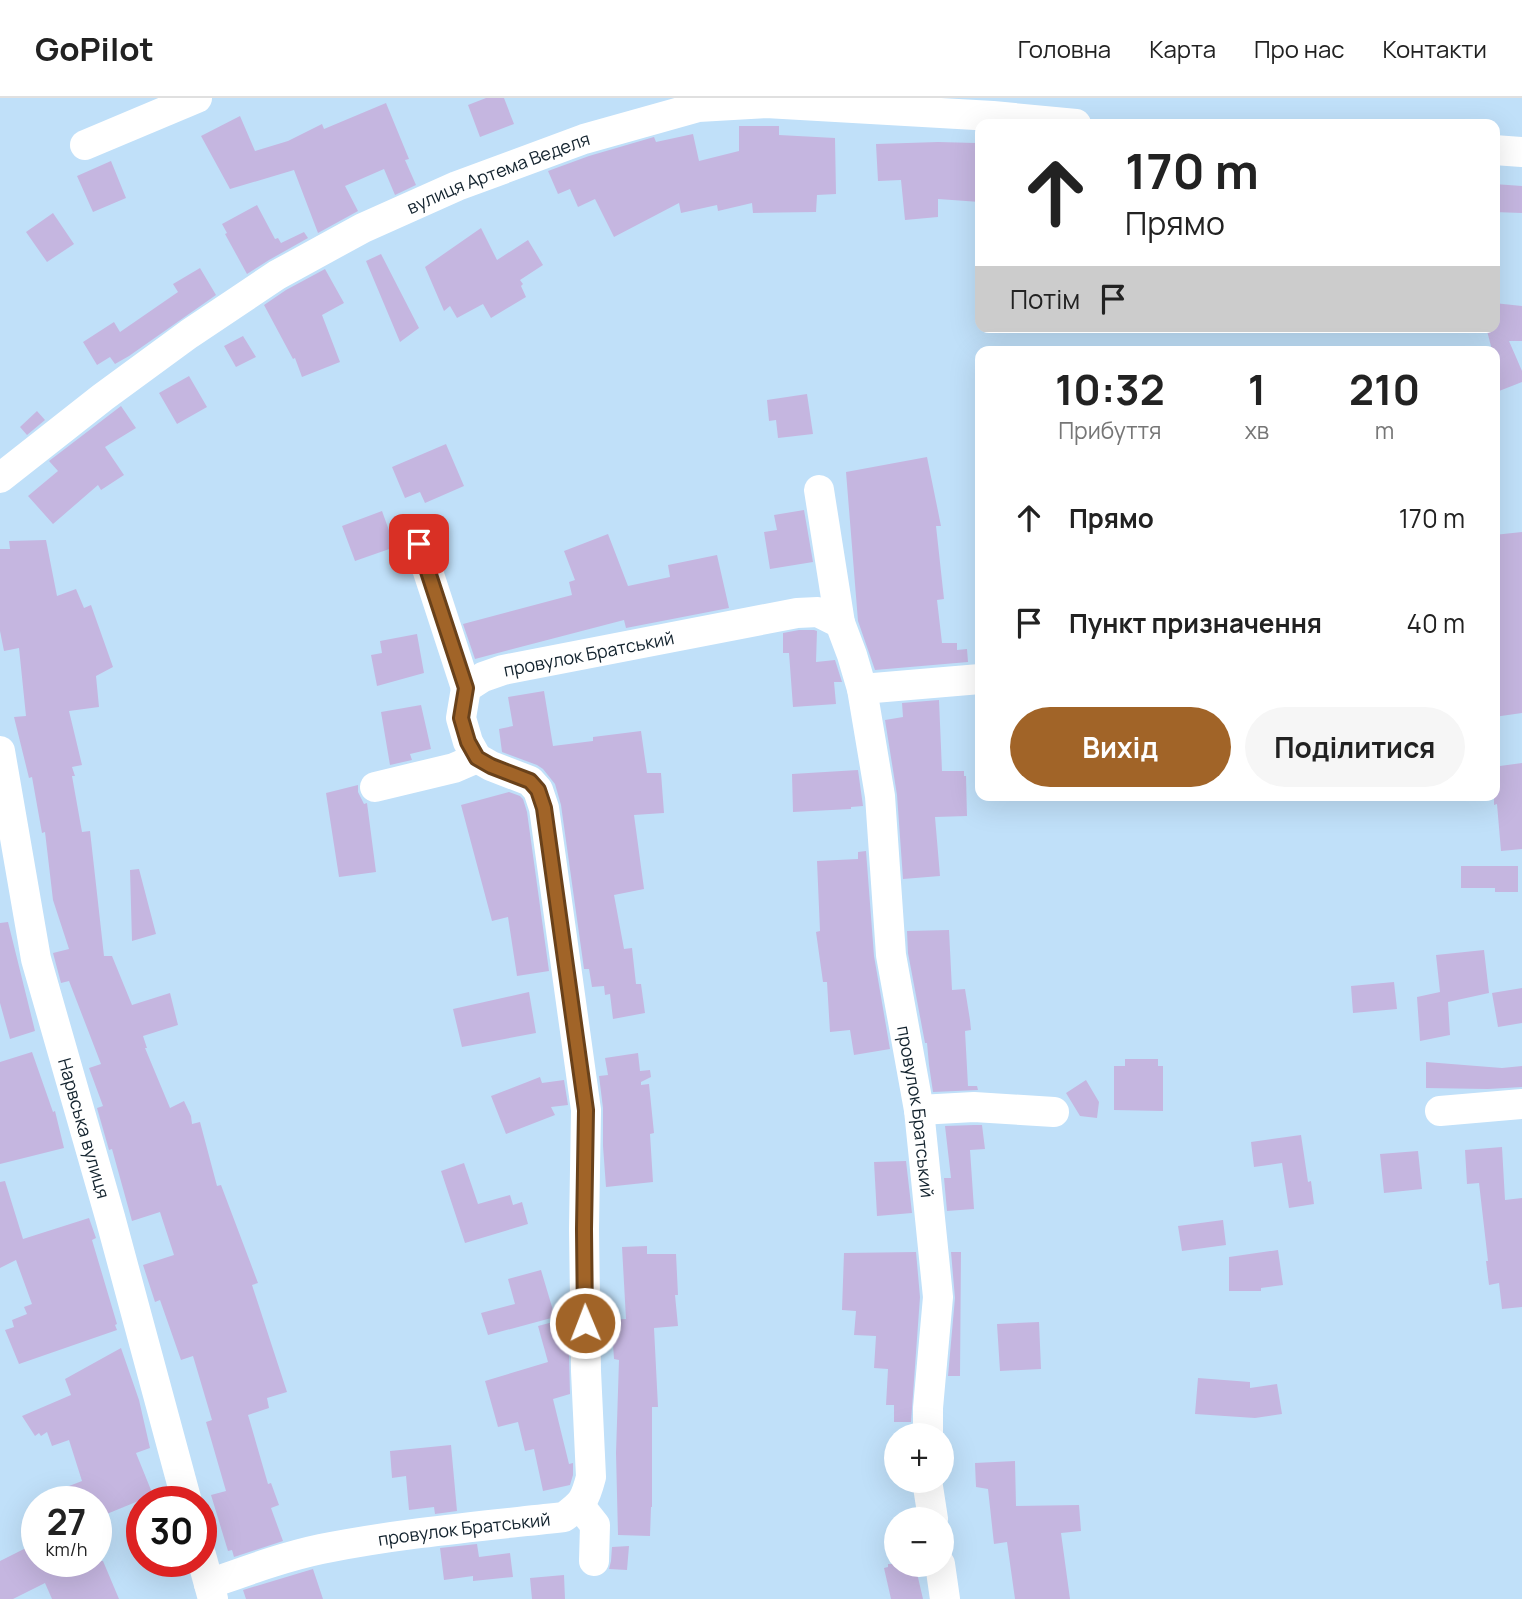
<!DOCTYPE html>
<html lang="uk">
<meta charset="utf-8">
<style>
body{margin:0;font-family:Manrope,sans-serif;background:#f6f6f6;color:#222;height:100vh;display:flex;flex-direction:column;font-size:26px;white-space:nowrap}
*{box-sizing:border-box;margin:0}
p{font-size:23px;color:#767676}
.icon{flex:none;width:38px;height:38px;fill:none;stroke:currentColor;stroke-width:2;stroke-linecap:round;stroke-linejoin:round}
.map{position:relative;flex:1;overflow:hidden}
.sheet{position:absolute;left:975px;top:248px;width:525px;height:455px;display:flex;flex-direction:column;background:#fff;border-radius:14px;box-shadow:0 7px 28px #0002}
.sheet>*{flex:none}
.banner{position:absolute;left:975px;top:21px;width:525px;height:214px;border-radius:14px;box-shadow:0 7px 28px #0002;background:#fff;color:#222;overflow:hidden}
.tools{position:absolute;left:884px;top:1325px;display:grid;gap:14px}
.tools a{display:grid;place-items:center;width:70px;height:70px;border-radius:50%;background:#fff;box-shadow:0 7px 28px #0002;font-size:35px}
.speed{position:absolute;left:21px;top:1388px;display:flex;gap:14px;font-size:35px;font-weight:700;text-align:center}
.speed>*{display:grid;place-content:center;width:91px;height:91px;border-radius:50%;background:#fff;box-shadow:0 7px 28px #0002;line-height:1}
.speed small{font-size:18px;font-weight:400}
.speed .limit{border:10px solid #d22;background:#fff;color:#111}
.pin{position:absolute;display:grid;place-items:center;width:60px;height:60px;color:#fff;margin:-30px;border-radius:14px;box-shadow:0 4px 10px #0006}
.me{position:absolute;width:77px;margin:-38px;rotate:359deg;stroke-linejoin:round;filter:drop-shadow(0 0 5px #0008)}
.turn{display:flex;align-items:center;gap:24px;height:147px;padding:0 35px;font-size:32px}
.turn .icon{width:91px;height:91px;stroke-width:2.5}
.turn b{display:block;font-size:49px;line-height:60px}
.then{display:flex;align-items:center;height:66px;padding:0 35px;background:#0003;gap:14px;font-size:26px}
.eta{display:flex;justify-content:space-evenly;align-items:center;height:119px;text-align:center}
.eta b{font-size:42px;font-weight:700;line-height:49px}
.cta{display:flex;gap:14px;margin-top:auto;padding:14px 35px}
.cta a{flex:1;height:80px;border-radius:42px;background:#a16428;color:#fff;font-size:28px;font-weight:700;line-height:80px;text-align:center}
.cta a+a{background:#f6f6f6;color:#222}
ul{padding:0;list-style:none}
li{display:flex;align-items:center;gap:21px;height:105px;padding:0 35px}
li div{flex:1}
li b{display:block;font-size:26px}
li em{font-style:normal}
header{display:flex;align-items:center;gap:42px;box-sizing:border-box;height:98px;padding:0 35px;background:#fff;border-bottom:2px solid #e0e0e0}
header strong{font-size:33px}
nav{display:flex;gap:38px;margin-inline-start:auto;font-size:24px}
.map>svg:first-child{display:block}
.building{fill:#c5b6e0}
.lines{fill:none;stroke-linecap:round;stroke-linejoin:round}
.minor{stroke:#fff;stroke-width:30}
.route-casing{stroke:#69411a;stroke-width:18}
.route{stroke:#a16428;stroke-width:12}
.labels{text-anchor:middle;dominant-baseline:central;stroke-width:6;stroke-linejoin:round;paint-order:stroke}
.street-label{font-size:18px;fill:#12222d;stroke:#dbebf8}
</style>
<header>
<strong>GoPilot</strong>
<nav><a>Головна</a><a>Карта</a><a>Про нас</a><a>Контакти</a></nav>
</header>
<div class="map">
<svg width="1522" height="1501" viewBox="0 0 1522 1501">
<rect width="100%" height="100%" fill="#c0e0f9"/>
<path class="building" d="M486,0H504L514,26L480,39L468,7Z
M386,5L409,61L405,62L416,87L395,97L384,71L345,88L358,113L318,135L294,72L230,91L201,38L240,18L255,53L288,43L322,26L324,31Z
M739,28H779V37L835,40L836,96L817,97L816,114L753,115L752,105L718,113L717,107L681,115L679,105L614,139L595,101L578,109L570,91L558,96L548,73L589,58L654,39L656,44L693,36L699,63L739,53Z
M938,44L976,45L975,70L980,71V104L938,101V119L905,122L901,82L878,83L876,46Z
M111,63L126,100L93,114L77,78Z
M1494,86L1522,88V115L1494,114Z
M257,107L275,141L278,140L281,145L304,134L308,140L269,162L247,176L225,136L227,135L222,126Z
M53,115L74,146L47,164L26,134Z
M481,130L497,162L528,142L543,167L520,182L523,186L521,188L526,199L491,220L483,206L457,220L450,208L444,213L425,169Z
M381,156L419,230L400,244L366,163Z
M200,170L216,197L129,258L115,266L110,259L97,267L83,244L114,224L120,234L178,194L173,186Z
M325,171L344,205L322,217L340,264L302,279L295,260L293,261L264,207L286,192Z
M1494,205L1522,208V243H1509L1522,273V284L1494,295V254H1490L1492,252L1486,229H1494Z
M243,238L256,259L236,269L224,248Z
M189,278L207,309L177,326L159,295Z
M807,296L813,336L778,340L776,322L769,323L767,302Z
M121,308L136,330L105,349L124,377L101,392L98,387L53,426L28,398L58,373L49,363Z
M37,313L45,322L27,337L20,329Z
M446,346L464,388L425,405L420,394L405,400L392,369Z
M927,359L941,428H936L944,501L937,502L942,545H957V552L967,551L968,564L875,572L858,523L846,374Z
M804,412L813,464L770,471L764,434L777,432L774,417Z
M382,413L395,449L355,463L342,428Z
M1522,434V615L1494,619V437Z
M608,436L628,488L670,479L668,467L717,457L729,510L626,530L624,522L475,561L463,526L572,497L569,484L575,482L564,453Z
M46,442L57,498L76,491L84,510L91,507L113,569L96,578L99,609L69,613L82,667L72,669L75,678H72L82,734L90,733L104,858H112L132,907L170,895L178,927L143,938L147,950H145L170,1010L184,1003L191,1018L192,1026L200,1024L217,1088L221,1087L258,1185L252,1187L287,1294L267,1300L269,1310L248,1317L268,1386L271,1385L279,1407L271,1410L283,1443L234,1459L232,1452L228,1453L211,1397L226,1393L206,1324L212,1322L193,1258L181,1262L160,1202L155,1204L143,1167L174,1157L160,1114L132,1123L112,1051L109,1052L97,1010L103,1008L89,970L101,966L69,883L61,885L53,855L69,851L53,802L45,734L42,735L32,679L29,680L14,619L26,618L19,550L4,553L0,533V451H10L9,443Z
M799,532H814L817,533L816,564L835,562L842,584H834L836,606L793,609L789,555H783V535Z
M417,536L424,575L377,588L371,557L382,555L380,543Z
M544,593L553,648L593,643V639L641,633L647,675H661L664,715L634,717L644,791L614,797L624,851L632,850L636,886H641L645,915L613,921L610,896L605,897L604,888L592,889L589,871H584L561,707L555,686L543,671L537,667L502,654L499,631L513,628L508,599Z
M939,602L942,673H964V678H966L967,718L935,719L940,778L903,781L897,697L885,622L903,619L902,605Z
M421,607L431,651L410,656L412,662L390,667L381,614Z
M1522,665V751L1501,753L1497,706L1494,707V679H1500V668Z
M858,672L863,708L851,709V711L793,714L792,676Z
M358,687V694L364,706L367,705L376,774L339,779L326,695Z
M509,694L520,698L523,701L527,714L549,873L517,878L508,819L492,823L461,707Z
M866,753L874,858L890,951L854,957L850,932L830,934L827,884H823L816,834L820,833L817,763L858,761V754Z
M1461,768H1518V794H1495V790H1461Z
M139,771L156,836L132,843L130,772Z
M8,824L35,933L10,941L0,905V825Z
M949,832L952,892L965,891L970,922L971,932L965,933L968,988H977L978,992L933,994L929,967L927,945H925L908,855L907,833Z
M1484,852L1489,895L1448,904L1450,937L1420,943L1417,899L1440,894L1436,857Z
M1394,884L1397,911L1353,915L1351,888Z
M1522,890V925L1498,929L1492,895Z
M529,894L536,935L462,949L453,911Z
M32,954L53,1014L55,1013L64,1050L0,1066V964Z
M638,955L640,973L650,972L651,979L641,984V987L649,986L654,1035L650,1036L653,1084L606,1089L603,1048V1010L599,978L608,977L605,960Z
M1125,961H1158V968H1163V1013L1114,1012V968H1125Z
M1426,964L1502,970L1522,968V989L1488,991L1426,990Z
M540,979L542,985L564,982L568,1007L551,1009L555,1017L506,1036L491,998Z
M1086,982L1099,1004L1097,1020L1080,1018L1066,995Z
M974,1027H982L985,1051L970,1052L974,1111L947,1113L944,1080H951L945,1028Z
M1301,1037L1308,1084L1311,1083L1314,1106L1289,1110L1282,1065L1254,1069L1251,1044Z
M1502,1049L1505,1102L1522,1100V1209L1502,1211L1499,1185L1489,1187L1486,1163H1488L1479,1085L1467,1086L1465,1052Z
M1418,1053L1422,1091L1384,1095L1380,1056Z
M906,1063L912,1115L877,1118L874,1064Z
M464,1065L478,1106L510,1097L513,1107L522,1104L528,1126L465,1145L441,1073Z
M5,1083L23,1141L89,1120L96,1140L92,1142L117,1226L115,1227L117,1232L19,1266L5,1232L14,1229L12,1222L27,1216L24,1209L32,1206L16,1162L0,1170V1084Z
M1223,1122L1226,1147L1182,1153L1178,1128Z
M647,1148V1156H676L678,1197H675L678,1228L654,1230L658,1309H652V1409H651L650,1438L618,1437L616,1355L619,1262L614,1261L613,1246H603V1222L626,1221L622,1149Z
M1278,1152L1283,1187L1261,1190V1193H1229V1159Z
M916,1154L920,1199L911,1324H894V1307H886L888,1271L874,1270L876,1238L854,1237L856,1213L842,1212L844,1155Z
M951,1154H961L960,1278H948L955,1200Z
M541,1172L555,1219L488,1237L481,1215L515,1206L508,1181Z
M568,1220L570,1296L553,1301L569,1366L573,1365V1377L570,1387L543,1393L534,1351L525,1353L518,1324L498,1329L485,1283L548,1264L538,1228Z
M1039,1224L1041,1271L1000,1273L997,1226Z
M121,1250L139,1302L150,1350L136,1355L153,1397L97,1420L96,1404H33V1402L82,1383L69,1342L52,1348L47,1334L41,1338L39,1335L35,1338L22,1318L71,1297L65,1281Z
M1198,1280L1250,1284V1290L1277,1286L1282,1316L1255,1320L1195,1316Z
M451,1347L457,1413L435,1416L434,1409L409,1412L406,1378L392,1380L390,1353Z
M1015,1363L1016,1408L1079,1407L1081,1433L1061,1435L1070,1501H1015L1007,1444L994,1446L988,1391L976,1389L975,1365Z
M477,1446L479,1459L510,1455L513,1479L473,1483V1478L444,1482L440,1450Z
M32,1447L37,1456V1463H103L119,1501H52L45,1485L13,1501H0V1463Z
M629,1448L627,1472L609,1471L611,1463L612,1449Z
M888,1466H909L910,1472L916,1471L923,1501H891L884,1470L888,1469Z
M313,1471L323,1501H246L243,1492Z
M564,1477L565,1501H532L530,1480Z"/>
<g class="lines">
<g class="minor">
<path d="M85,47L197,0"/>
<path d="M1494,52L1522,54"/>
<path id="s1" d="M0,380L103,299L189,236L277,177L363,130L457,88L584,41L698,9L766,5L993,18L1076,26"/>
<path d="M819,392L840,525"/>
<path d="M419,446L466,590"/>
<path d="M862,591L980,581"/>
<path id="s2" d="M0,653L36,861L110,1119L187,1404"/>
<path d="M375,689L454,670L477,660"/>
<path d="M919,1012L974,1009L1054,1014"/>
<path d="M1440,1013L1522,1006"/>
<path d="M927,1382L933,1421"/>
<path d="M580,1408L595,1427L594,1463"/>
<path d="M201,1457L213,1501"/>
<path d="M940,1466L945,1501"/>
<path id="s3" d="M209,1486C246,1473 283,1459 321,1451C401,1435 483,1428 564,1419C583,1405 585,1402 591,1379L586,1273L584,1131L586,1012L544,710L538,692L530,683L491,668L477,660L468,644L461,620L466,590L483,579L503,572L797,515L818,514L840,525L852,557L862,591L880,698L891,857L919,1012L938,1199L928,1310V1337"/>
</g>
</g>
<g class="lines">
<defs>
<path id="route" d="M419,446L466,590L461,620L468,644L477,660L491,668L530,683L538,692L544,710L586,1012L584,1131L585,1225"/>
</defs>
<use href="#route" class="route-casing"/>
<use href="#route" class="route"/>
</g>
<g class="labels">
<g class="street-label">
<text stroke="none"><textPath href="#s1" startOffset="588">вулиця Артема Веделя</textPath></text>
<text stroke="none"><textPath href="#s3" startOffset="1376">провулок Братський</textPath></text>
<text stroke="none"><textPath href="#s3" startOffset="2130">провулок Братський</textPath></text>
<text stroke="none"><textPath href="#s2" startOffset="387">Нарвська вулиця</textPath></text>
<text stroke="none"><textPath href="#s3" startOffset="262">провулок Братський</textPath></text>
</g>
</g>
</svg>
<div class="tools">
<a>+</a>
<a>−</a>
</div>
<div class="speed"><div>27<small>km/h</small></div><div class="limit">30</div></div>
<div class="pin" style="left:419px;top:446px;background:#d93025"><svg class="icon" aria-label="arrive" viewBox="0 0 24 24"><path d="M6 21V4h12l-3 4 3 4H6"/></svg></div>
<svg class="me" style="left:585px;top:1225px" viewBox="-20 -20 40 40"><circle r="17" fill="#a16428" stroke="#fff" stroke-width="3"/><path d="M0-11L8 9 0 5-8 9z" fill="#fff"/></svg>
<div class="banner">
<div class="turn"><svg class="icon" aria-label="ahead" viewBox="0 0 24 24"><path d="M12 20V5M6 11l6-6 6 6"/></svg><div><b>170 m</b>Прямо</div></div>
<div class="then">Потім<svg class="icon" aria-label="arrive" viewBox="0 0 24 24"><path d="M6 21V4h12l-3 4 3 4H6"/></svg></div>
</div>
<section class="sheet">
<div class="eta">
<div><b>10:32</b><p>Прибуття</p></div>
<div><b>1</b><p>хв</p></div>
<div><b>210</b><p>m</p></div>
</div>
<ul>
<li><svg class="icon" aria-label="ahead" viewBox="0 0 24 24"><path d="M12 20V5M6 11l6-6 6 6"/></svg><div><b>Прямо</b></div><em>170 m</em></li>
<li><svg class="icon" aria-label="arrive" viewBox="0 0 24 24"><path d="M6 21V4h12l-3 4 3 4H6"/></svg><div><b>Пункт призначення</b></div><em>40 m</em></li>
</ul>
<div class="cta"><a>Вихід</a><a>Поділитися</a></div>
</section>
</div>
